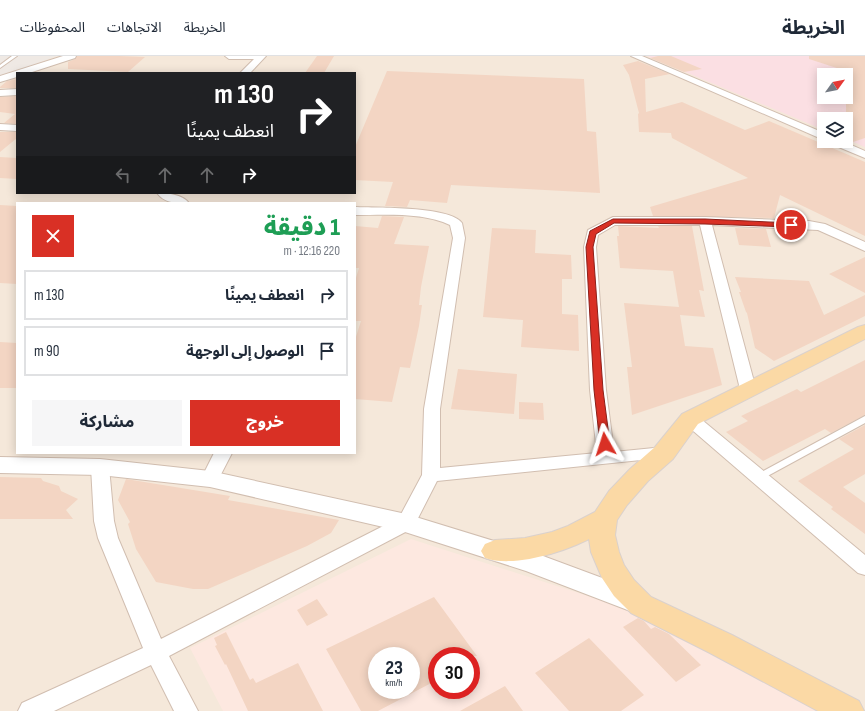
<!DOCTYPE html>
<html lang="ar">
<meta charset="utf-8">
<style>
body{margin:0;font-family:"Sofia Sans Condensed","Noto Sans Arabic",sans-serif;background:#f6f6f7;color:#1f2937;direction:rtl;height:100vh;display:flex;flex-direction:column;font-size:15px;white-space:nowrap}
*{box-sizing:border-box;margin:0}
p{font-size:13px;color:#747a83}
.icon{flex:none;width:22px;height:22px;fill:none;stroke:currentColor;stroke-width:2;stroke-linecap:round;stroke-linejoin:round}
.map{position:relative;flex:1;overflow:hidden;direction:ltr}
.panel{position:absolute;left:16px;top:146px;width:340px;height:252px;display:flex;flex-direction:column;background:#fff;border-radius:0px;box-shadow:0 2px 10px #0003;direction:rtl}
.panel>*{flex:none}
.hud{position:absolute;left:16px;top:16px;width:340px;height:122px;border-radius:0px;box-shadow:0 2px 10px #0003;direction:rtl;background:#202124;color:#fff;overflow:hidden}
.needle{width:26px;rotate:57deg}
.controls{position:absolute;left:817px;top:12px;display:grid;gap:8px}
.controls a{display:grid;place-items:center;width:36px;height:36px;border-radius:0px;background:#fff;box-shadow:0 2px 10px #0003;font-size:20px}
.speed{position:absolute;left:368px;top:591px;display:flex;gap:8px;font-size:20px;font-weight:700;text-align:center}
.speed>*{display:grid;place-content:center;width:52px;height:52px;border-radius:50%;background:#fff;box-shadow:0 2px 10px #0003;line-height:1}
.speed small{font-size:10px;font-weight:400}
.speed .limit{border:6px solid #d22;background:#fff;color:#111}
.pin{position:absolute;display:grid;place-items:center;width:34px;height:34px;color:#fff;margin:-17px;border:2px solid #fff;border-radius:50%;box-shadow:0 1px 4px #0007}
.me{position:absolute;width:44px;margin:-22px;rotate:354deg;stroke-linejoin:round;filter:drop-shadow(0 0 3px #0008)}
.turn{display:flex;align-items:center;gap:14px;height:84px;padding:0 16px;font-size:18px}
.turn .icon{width:52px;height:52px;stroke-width:2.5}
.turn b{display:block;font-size:28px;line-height:34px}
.lanes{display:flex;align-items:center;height:38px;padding:0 16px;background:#0003;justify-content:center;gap:20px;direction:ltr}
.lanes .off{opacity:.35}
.round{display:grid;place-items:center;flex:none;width:42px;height:42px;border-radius:0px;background:#f6f6f7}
.head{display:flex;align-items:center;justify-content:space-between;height:68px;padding:0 16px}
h1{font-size:24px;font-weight:800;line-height:30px;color:#1e9e55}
.cta{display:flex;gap:8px;margin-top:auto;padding:8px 16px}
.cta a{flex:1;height:46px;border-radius:0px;background:#d93025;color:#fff;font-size:16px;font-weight:800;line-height:46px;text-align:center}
.cta a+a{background:#f6f6f7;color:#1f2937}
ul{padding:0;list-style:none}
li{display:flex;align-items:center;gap:12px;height:50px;margin:0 8px 6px;padding:0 8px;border:2px solid #e0e1e3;border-radius:0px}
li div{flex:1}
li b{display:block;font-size:15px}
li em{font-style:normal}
header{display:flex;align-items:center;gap:24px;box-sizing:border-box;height:56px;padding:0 20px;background:#fff;border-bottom:1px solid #e0e1e3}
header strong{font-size:19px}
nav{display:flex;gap:22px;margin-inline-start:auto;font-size:14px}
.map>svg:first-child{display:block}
.residential{fill:#f5e8da;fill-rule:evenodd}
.commercial{fill:#fde8e0;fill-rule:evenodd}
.industrial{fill:#efe9e4}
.medical{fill:#fbdfe3;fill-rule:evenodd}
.building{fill:#f3d5c3;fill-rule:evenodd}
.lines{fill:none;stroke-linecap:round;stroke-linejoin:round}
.service-casing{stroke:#d1beb0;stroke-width:2}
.minor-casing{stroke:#d1beb0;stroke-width:2}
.tertiary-casing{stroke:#d1beb0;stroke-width:2}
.primary-casing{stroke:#dad1cd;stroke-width:2}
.service{fill:#fff;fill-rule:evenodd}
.minor{fill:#fff;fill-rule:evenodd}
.tertiary{fill:#fff;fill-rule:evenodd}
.primary{fill:#fbd9a5;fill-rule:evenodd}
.route{fill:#d93025;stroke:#8d1f18}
</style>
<header>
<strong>الخريطة</strong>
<nav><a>الخريطة</a><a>الاتجاهات</a><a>المحفوظات</a></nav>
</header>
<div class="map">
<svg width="865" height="655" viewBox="0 0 865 655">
<rect width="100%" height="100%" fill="#fdf6ec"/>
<path class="residential" d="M0,0H865V655H0ZM17,17H355V137H17ZM824,19H846V41H824ZM824,63H846V85H824ZM17,147H355V397H17ZM377,600H411V634H377ZM437,600H471V634H437Z"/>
<path class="commercial" d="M411,483L650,560L834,655H223L190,592ZM377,600H411V634H377ZM437,600H471V634H437Z"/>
<path class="industrial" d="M0,0H57L6,19H0Z"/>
<path class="medical" d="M647,0H865V91L846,83V63H824V74ZM824,19H846V41H824Z"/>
<path class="building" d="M77,0H119L145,1L128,16L68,13V6L75,3Z
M317,0H334L324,17H305Z
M658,0H671L702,13L684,16L650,2Z
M809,0H865V82L850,87L846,85V15L809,3Z
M638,5L670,18L645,23L646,56L682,46L745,74L769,65L865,106V180L780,139L774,162L653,160L650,151L748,122L672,82L671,77L639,76L638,58L639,57L629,19L623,9Z
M387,15L584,23L587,75L596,76L600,137L451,129L447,147L410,144L407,151L385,150L393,126L355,124V91Z
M17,23V32H0V31L7,25Z
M17,40V68L4,67L15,58L0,56V41Z
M0,76H17V82L0,96Z
M0,101L17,102V123L0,122Z
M0,149L17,150V228L0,227Z
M382,160L404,161L394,188L429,190L421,231L419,249H422L419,270L410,312L400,311L392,346L355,343V284L361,265H355V225L359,212H355V170L378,172Z
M618,170L659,172L658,170H692L704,235L699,234L705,261L680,259L685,290L713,292L722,329L632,359L627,311H632L624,247L679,251L673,215L620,212L617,180H619Z
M492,172L536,174L535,197L571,199L572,223H562V258L578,259L579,295L521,291L523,264L483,261Z
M735,172L766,173L771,191L739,189Z
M865,201V237L829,218Z
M735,221L809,225L824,259L865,239V260L774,305L755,292L747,257L746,256L739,236H741Z
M0,286L17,287V332H0Z
M865,304V359L831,377L825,373L763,405L726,376L748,365L741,360L797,333L801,336Z
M458,313L517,318L514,358L451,353Z
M519,346L543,347L544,364L519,363Z
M865,369V418L843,431L865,447V478L831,453L833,451L798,425L854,393L839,383Z
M0,421L41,422L43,425L59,430L61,435L78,443L66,454L73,463H0Z
M126,423L230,440L228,444L339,464L331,477L307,490L208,533H193L156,526L136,493L128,468L130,466L118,444Z
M434,541L477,600H437V624L378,655H361L326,593ZM377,600H411V634H377Z
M317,543L328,559L307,570L297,554Z
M638,562L644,565L651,573L655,571L669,578L701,609L676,626L623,571Z
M226,576L250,624L253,622L256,627L298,607L323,655H248L226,608L225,609L215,590L217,589L214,582Z
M589,582L644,639L621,655H569L535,617Z
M505,630L523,655H460Z"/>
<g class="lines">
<defs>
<path id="service" d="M12,0H17L0,12V9Z
M865,360V367L762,423H756L754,421L756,419Z"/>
<path id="minor" d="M63,0H76L75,2L29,17H17V21L0,26V20Z
M225,0H266L250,17H240L254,3H229Z
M631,0H642L824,77V84Z
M17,33V39L0,40V34Z
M0,68L17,69V75L0,74Z
M828,85H842L865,95V102L829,87Z
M157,137C167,137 182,138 189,147C177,147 165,148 157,137Z
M355,151C376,152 450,150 462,167L465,182L440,353V412L597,397L590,334L584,191L588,174L613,161H705L809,165L825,168L865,186V195L818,174L712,169L756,333L754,337L748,338L742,337L740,333L700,169H615L598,179L596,191L606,334L614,396L664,391L670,393L673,397L670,401L437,425L413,472L169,600L198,655H174L151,609L54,655H18L22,647L143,592L98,482L94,465L91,411L94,407L100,405L106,407L109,411L114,465L118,482L161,583L399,462L422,419L424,353L453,182L450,169C424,156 384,159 355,159Z
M690,357L696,359L865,499V519L858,517L684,367L682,363L684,359Z
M214,397H232L216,428L210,429L204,428L201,423Z"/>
<path id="tertiary" d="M0,401L100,403L210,415L406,458L543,500L648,539L652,547L648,555L638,558L526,515L405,476L210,431L100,419L0,417Z"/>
<path id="primary" d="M865,269V283L698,368L673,403L648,425L627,449L617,464L615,479L619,496L624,509L634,524L651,541L732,579L859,645L864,655H818L710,597L631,557L614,540L602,522L591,496L589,483C563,496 514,512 485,502L481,495L485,488L495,484L525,482L552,476L568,470L595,456L609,435L630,413L655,391L682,358L858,271Z"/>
</defs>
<use href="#service" class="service-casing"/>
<use href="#minor" class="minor-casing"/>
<use href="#tertiary" class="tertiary-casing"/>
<use href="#primary" class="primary-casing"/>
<use href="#service" class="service"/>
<use href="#minor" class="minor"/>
<use href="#tertiary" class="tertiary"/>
<use href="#primary" class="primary"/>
</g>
<path class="route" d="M613,163H705L791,167L794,169L791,171L705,168L614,167L596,178L593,191L603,334L610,388L605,391L600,388L594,334L586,191L590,175Z"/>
</svg>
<div class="controls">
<a><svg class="needle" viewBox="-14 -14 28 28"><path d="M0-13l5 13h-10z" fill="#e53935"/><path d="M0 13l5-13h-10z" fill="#747a83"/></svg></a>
<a><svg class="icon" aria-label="layers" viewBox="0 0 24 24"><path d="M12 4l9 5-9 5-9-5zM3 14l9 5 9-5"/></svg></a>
</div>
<div class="speed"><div>23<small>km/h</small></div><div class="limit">30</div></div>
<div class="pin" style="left:791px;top:169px;background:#d93025"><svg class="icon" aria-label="arrive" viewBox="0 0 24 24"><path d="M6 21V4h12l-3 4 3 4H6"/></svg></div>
<svg class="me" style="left:605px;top:388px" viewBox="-20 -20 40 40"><path d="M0-17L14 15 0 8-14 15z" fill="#d93025" stroke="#fff" stroke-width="4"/></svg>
<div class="hud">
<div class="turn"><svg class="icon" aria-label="right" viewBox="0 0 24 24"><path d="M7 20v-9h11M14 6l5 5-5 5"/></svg><div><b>130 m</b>انعطف يمينًا</div></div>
<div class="lanes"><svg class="icon off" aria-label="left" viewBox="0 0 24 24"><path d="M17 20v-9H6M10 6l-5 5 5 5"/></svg><svg class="icon off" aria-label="ahead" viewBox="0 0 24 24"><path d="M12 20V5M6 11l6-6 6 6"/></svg><svg class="icon off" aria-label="ahead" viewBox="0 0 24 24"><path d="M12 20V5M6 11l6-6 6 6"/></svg><svg class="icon" aria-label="right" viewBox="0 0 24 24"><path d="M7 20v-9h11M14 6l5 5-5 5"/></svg></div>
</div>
<section class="panel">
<div class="head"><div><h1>1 دقيقة</h1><p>220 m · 12:16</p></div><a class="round" style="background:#d93025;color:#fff"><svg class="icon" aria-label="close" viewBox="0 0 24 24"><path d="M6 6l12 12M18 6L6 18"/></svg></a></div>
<ul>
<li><svg class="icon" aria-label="right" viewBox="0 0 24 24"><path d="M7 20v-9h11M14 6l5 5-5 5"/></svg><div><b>انعطف يمينًا</b></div><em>130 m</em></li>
<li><svg class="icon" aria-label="arrive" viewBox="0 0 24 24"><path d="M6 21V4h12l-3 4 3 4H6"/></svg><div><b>الوصول إلى الوجهة</b></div><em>90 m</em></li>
</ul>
<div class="cta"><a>خروج</a><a>مشاركة</a></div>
</section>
</div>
